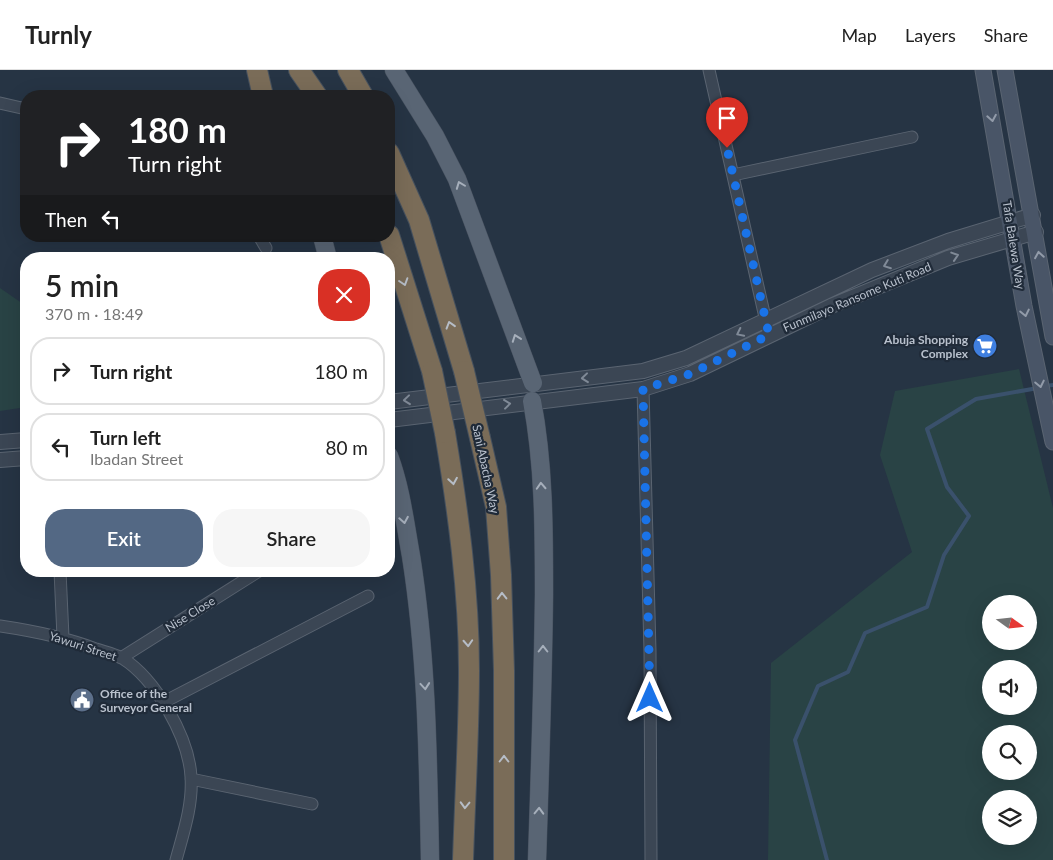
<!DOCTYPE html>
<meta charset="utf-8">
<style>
body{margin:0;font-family:Lato,sans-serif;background:#f6f6f6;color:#222;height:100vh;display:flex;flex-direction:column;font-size:19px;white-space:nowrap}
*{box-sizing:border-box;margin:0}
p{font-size:16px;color:#767676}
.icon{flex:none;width:28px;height:28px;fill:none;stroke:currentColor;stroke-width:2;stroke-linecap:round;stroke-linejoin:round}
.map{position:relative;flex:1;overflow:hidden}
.sheet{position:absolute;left:20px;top:182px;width:375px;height:325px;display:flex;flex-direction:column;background:#fff;border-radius:20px;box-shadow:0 5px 20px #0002}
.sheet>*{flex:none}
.hud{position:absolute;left:20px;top:20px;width:375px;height:152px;border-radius:20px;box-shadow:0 5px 20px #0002;background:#202124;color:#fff;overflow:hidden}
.needle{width:32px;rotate:105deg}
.tools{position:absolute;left:982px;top:525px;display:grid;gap:10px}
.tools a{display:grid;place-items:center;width:55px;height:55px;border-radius:50%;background:#fff;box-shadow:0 5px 20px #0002;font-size:25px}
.pin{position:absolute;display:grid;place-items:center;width:42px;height:42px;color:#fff;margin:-51px -21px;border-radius:50% 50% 50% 0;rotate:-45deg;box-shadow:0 0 5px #0007}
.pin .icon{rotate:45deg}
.me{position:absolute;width:55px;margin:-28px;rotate:0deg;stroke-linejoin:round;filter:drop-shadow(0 0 4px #0008)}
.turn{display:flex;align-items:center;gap:18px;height:105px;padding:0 25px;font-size:22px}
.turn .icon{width:65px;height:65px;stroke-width:2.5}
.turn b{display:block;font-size:35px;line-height:42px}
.then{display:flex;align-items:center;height:48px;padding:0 25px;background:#0003;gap:10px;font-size:19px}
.round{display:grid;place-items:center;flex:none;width:52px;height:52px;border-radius:20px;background:#f6f6f6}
.summary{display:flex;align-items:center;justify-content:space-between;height:85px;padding:0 25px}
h1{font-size:30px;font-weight:600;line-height:38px}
.action{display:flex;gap:10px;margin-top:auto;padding:10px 25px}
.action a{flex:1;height:58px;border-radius:20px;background:#536884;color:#fff;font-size:20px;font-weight:600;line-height:58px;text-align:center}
.action a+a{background:#f6f6f6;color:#222}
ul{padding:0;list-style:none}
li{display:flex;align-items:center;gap:15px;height:68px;margin:0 10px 8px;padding:0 15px;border:2px solid #e0e0e0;border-radius:20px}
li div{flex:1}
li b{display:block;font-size:19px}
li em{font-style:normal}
header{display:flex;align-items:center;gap:30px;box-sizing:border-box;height:70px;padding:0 25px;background:#fff;border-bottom:1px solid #e0e0e0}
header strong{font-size:24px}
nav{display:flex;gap:28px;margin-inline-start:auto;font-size:18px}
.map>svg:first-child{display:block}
.green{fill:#294345;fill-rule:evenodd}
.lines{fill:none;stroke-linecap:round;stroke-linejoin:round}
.stream{stroke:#3a516c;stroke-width:4}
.minor-casing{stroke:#5a6471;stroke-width:13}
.tertiary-casing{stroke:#5a6471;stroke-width:16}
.secondary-casing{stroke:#5a6471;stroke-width:17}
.primary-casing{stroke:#454f5d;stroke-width:19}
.motorway-casing{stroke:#46515e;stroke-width:22}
.minor{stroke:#3b4654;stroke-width:11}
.tertiary{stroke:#3b4654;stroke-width:14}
.secondary{stroke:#495567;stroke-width:15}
.primary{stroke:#596574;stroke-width:18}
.motorway{stroke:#7a6c58;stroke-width:20}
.motorway-bridge-casing{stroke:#46515e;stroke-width:22;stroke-linecap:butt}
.motorway-bridge{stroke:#7a6c58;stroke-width:20}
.oneway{stroke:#929ba9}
.oneway2{stroke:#a6afbb}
.oneway3{stroke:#808a97}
.oneway4{stroke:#b6bdc7}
.route{stroke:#1a73e8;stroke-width:9;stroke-dasharray:0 16.2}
.labels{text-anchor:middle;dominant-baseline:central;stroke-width:4.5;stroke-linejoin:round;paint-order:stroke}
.street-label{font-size:12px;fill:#b9c1cd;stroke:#202b39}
.poi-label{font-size:12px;font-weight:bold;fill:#b9c1cd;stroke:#202b39;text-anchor:end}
</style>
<header>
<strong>Turnly</strong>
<nav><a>Map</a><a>Layers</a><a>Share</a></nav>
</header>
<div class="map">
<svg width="1053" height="790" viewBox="0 0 1053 790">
<rect width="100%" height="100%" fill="#263444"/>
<path class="green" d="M0,218L26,236V337L0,341Z
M1019,299L1053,438V790H768L771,593L912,482L880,385L895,321ZM991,534H1029V571H991ZM991,599H1029V636H991ZM991,664H1029V701H991ZM991,729H1029V766H991Z"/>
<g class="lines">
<path class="stream" d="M1045,316L1053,315
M827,790L795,670L818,616L848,602L865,563L927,537L944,485L969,446L947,417L927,359L976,329L1038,318"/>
<defs>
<path id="minor" d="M709,0L769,265
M0,33L26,39
M733,105L912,67
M259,166L266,178
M643,319L650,581L651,790
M60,501L63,567
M0,556C34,561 64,567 96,579C105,582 114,584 122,588C156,609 189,668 191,707C193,735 183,764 176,790
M121,588L259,501
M164,632L368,526
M191,709L312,734"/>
<path id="tertiary" d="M389,332L643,301L686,288L872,200L948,171L1033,145
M389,350L643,319L690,304L831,236L948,188L1036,162
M0,372L26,370
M0,390L26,388"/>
<path id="secondary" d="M983,0L1024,236L1053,372
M1005,0L1053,267"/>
<path id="primary" d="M394,0L435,66L457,109L533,313
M322,166L328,189
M532,331C544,394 544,460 544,524C543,613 540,701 537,790
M389,386C401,418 405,453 411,486C427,587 428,688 430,790"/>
<path id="motorway" d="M257,0L263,26
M299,0L317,26
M348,0L363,26
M389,83L419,150L464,301
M389,165L432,301
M445,363C458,441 469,521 469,600C469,663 465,727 463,790
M480,368L496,437L501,505L504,601V790"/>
</defs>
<use href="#minor" class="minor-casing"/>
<use href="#tertiary" class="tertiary-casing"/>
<use href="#secondary" class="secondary-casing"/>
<use href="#primary" class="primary-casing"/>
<use href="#motorway" class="motorway-casing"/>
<use href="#minor" class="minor"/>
<use href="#tertiary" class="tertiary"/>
<use href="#secondary" class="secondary"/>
<use href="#primary" class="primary"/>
<use href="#motorway" class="motorway"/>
<defs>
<path id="motorway-bridge" d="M432,301L445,363
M464,301L480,368"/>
</defs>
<use href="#motorway-bridge" class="motorway-bridge-casing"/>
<use href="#motorway-bridge" class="motorway-bridge"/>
</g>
<defs><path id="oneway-chevron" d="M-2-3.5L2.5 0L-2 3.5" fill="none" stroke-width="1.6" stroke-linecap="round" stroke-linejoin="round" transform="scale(1.25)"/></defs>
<g class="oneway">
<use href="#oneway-chevron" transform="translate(992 48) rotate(80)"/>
<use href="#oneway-chevron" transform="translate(1039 185) rotate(-99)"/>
<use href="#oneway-chevron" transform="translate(1025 243) rotate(78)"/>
<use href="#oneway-chevron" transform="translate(1040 314) rotate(78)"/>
</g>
<g class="oneway2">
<use href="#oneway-chevron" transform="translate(460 115) rotate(-111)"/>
<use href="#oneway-chevron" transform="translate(516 268) rotate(-110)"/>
<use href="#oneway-chevron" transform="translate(541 416) rotate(-93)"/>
<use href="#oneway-chevron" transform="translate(404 450) rotate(80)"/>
<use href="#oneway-chevron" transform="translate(543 579) rotate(-90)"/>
<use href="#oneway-chevron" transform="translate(425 616) rotate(85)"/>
<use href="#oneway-chevron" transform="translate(539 741) rotate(-88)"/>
</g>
<g class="oneway3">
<use href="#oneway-chevron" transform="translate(955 186) rotate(-18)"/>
<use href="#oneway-chevron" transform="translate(887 195) rotate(159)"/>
<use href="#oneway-chevron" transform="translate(740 263) rotate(154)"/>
<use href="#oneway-chevron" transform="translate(585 308) rotate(174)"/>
<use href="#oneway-chevron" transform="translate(407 330) rotate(174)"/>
<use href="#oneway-chevron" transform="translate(507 334) rotate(-7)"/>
</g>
<g class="oneway4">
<use href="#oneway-chevron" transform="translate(404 212) rotate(72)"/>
<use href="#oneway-chevron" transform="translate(450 255) rotate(-107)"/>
<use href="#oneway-chevron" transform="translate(453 411) rotate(81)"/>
<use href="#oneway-chevron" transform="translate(502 526) rotate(-91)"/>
<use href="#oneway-chevron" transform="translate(468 573) rotate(87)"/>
<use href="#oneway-chevron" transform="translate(504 689) rotate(-90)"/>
<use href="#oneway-chevron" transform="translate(465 735) rotate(92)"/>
</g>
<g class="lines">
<path class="route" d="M650,628L643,319L690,304L769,265L727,78"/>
</g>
<defs>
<symbol id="supermarket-disc" viewBox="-11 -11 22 22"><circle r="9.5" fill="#3f7fe0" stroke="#202b39"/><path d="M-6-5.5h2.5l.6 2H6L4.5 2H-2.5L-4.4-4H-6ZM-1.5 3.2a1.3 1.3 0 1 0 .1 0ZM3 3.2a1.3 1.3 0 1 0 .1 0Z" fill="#fff"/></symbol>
<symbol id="civic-disc" viewBox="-11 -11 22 22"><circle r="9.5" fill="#5c6f8a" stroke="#202b39"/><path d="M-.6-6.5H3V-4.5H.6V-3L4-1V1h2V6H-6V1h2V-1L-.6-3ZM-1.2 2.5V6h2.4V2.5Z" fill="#fff"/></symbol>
</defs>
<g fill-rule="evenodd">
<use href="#supermarket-disc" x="971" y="262" width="28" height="28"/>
<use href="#civic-disc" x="68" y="616" width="28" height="28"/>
</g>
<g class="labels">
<g class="street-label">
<text transform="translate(1014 175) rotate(81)">Tafa Balewa Way</text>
<text transform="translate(857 227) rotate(-23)">Funmilayo Ransome Kuti Road</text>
<text transform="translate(486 399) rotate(78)">Sani Abacha Way</text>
<text transform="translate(190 544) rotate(-32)">Nise Close</text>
<text transform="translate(83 576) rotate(18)">Yawuri Street</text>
</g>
<g class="poi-label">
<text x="968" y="269">Abuja Shopping<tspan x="968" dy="14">Complex</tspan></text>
<text x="100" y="623" text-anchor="start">Office of the<tspan x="100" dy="14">Surveyor General</tspan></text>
</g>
</g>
</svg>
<div class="tools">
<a><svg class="needle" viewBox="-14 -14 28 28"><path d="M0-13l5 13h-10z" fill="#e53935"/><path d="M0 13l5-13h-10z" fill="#767676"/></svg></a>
<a><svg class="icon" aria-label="sound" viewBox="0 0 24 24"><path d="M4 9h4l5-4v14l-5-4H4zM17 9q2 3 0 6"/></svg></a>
<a><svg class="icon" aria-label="search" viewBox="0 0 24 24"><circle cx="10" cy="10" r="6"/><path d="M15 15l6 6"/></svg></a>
<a><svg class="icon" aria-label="layers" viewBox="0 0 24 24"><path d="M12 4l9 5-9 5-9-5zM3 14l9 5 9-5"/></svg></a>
</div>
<div class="pin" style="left:727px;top:78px;background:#d93025"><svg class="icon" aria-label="arrive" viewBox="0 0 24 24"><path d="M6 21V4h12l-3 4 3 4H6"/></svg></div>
<svg class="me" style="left:650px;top:628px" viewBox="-20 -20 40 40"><path d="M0-17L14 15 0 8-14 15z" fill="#1a73e8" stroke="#fff" stroke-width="4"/></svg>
<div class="hud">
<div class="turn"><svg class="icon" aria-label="right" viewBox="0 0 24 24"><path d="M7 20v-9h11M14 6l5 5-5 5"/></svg><div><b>180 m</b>Turn right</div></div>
<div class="then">Then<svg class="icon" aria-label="left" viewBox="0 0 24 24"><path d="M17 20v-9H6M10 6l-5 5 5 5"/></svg></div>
</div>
<section class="sheet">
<div class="summary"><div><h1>5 min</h1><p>370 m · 18:49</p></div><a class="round" style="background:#d93025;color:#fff"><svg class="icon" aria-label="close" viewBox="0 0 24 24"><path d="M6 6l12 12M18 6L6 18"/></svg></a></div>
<ul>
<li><svg class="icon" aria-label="right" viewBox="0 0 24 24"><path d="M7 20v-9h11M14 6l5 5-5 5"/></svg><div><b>Turn right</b></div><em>180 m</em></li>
<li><svg class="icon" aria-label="left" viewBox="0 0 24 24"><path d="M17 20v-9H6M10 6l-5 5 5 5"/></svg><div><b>Turn left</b><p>Ibadan Street</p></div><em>80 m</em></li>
</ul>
<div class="action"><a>Exit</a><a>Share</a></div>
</section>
</div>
